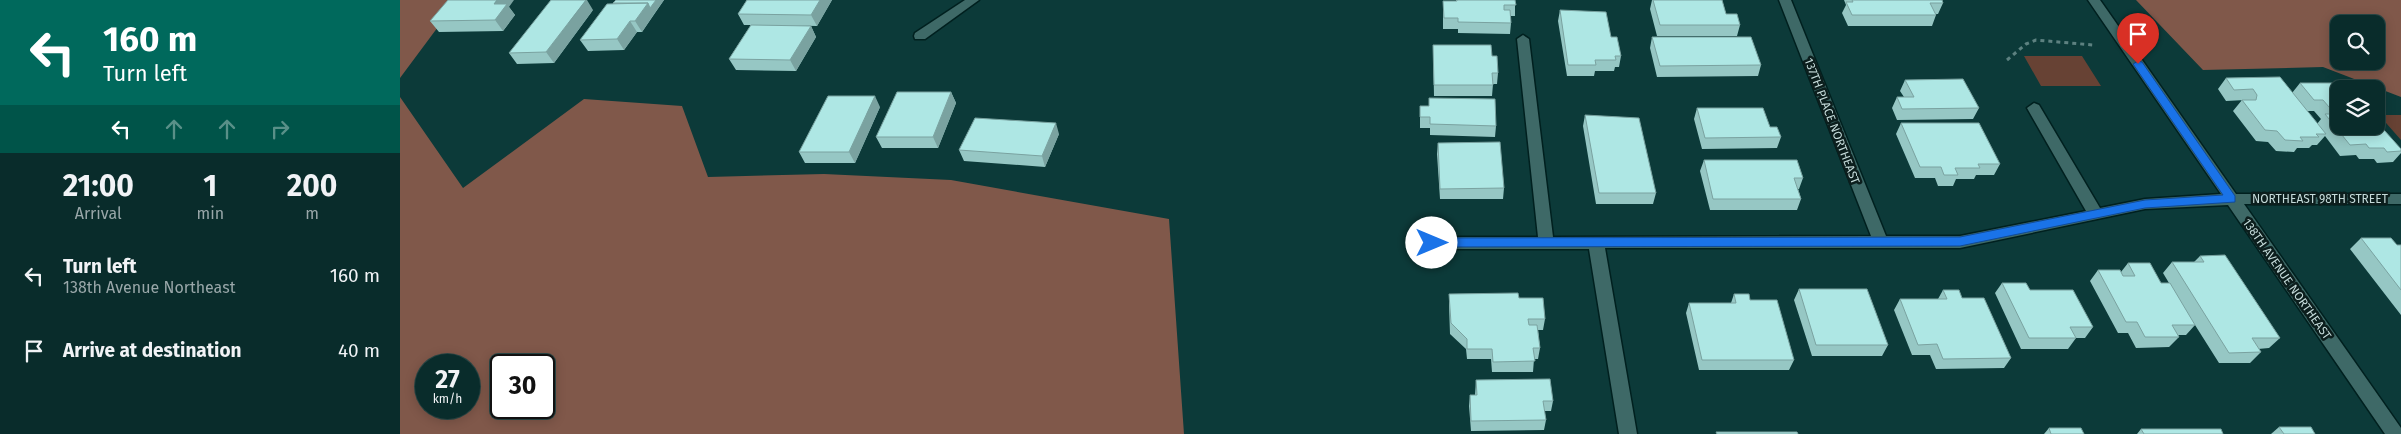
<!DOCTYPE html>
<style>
body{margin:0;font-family:"Fira Sans",sans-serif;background:#123433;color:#f1f3f6;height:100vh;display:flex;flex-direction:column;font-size:19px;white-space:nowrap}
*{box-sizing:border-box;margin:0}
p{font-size:16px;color:#99a7a9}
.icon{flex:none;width:28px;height:28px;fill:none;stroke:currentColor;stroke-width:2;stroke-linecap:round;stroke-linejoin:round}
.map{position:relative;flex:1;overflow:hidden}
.panel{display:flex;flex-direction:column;background:#092c2b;width:400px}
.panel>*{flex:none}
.hud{background:#00695c;color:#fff;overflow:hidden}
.buttons{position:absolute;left:1930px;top:15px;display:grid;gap:10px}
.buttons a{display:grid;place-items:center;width:55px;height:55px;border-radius:10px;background:#092c2b;box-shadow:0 2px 12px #0003,0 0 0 1px #294847;font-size:25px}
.speed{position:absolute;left:15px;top:354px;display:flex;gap:10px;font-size:25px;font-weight:700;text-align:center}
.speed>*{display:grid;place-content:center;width:65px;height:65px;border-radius:50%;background:#092c2b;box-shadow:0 2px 12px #0003,0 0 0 1px #294847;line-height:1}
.speed small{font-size:12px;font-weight:400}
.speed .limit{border:2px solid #111;border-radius:8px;background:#fff;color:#111}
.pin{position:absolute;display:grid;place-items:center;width:42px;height:42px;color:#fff;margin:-51px -21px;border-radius:50% 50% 50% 0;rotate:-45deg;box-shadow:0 0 5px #0007}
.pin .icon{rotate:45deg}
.me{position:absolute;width:55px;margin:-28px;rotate:90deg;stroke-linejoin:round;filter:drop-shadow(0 0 4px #0008)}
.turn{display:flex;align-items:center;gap:18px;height:105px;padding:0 20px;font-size:22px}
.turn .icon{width:65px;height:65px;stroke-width:2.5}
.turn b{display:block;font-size:35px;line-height:42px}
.lanes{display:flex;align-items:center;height:48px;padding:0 20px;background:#0003;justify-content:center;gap:25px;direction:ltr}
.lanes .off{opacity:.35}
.eta{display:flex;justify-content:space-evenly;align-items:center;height:85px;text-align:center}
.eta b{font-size:30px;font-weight:700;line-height:35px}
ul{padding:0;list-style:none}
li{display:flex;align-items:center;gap:15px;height:75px;padding:0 20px}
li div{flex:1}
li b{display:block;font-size:19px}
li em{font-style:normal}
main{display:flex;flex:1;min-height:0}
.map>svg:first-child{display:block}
.green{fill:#674234}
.forest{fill:#80584a;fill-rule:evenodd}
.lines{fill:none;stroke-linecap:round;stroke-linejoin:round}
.minor-casing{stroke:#00201f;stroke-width:3}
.path{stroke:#5d8180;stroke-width:3;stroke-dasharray:4 4;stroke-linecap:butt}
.minor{fill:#3e6967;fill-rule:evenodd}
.wall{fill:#96c7c4;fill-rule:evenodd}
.shaded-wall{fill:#7aa2a0}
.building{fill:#aee7e4;stroke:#7aa2a0}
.route{fill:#1a73e8;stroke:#114b97}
.labels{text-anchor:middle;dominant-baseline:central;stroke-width:5;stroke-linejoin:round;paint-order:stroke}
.street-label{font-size:12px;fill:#c5dbda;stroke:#0c1e1d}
</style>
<main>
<section class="panel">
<div class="hud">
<div class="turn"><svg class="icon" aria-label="left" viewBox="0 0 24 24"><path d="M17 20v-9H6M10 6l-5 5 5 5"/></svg><div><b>160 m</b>Turn left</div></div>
<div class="lanes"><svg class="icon" aria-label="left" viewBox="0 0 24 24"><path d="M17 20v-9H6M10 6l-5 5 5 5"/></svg><svg class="icon off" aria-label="ahead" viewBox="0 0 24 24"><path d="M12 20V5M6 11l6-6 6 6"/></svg><svg class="icon off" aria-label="ahead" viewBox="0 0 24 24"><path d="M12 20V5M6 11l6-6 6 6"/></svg><svg class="icon off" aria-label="right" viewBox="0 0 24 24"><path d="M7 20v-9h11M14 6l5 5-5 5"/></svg></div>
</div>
<div class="eta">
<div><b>21:00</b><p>Arrival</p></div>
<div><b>1</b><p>min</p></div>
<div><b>200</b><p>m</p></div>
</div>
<ul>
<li><svg class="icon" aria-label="left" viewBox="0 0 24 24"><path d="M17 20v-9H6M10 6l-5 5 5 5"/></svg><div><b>Turn left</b><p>138th Avenue Northeast</p></div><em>160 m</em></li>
<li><svg class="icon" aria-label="arrive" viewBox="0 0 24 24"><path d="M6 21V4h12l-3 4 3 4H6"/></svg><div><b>Arrive at destination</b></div><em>40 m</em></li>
</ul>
</section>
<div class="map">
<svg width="2001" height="434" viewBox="0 0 2001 434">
<rect width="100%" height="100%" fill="#0c3a39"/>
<path class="green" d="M1624,56H1682L1701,86H1641Z
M1979,115H2001V140Z"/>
<path class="forest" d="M0,0H58L0,78Z
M1736,0H2001V97L1923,67L1803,70ZM1939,24H1976V61H1939Z
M0,97L63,188L184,99L282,106L308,177L424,174L551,180L769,219L784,434H0ZM26,365H69V408H26ZM101,365H144V408H101Z"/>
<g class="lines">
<defs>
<path id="minor" d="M565,0H579L525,39H515L514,36L515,33Z
M1379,0H1391L1486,236H1560L1686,211L1627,108L1634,103L1639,105L1700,208L1745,199L1821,194L1688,0H1700L1836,194H2001V204H1844L2001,428V434H1985L1828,205L1745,209L1560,248H1205L1237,434H1219L1189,249H1032L1027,247L1024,243L1027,239L1032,237H1138L1117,39L1123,35L1129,39L1153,237L1471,236Z"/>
</defs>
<use href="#minor" class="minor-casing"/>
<path class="path" d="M1607,60L1626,44L1636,40L1693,45"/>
<use href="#minor" class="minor"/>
</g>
<path class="wall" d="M216,0H264L242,32H237L224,50L188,51L180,40Z
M347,0H432L417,26L358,25L411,26L416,37L396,71L336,70L329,59L351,25H344L338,14Z
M1056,0H1115V16H1110L1111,23L1110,34L1058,33V29H1043V1H1056Z
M1252,0H1322L1326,14L1340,25L1337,36H1257L1250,9Z
M1444,0H1542L1543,3L1538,14H1536V15L1532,26H1448L1442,13L1446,5Z
M109,7L115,15L103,31L39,32L30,21Z
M193,10L154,63L117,64L109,53Z
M1160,10L1211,37L1221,56L1219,67H1215L1214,71H1195L1194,76H1167L1158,21Z
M1252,37L1361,65L1358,76L1257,77L1250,48Z
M1033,45L1092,56L1098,73L1097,84H1093L1092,96H1034Z
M1826,78L1892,93L1900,83L2001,149V153L1993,162L1977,163L1974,159H1959L1956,155L1940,156L1925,136L1917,145H1912L1909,148H1897L1894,152L1876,151L1868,142L1856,141L1833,111L1842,100H1845L1826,101L1818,89ZM1907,111H1914L1921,119L1917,124Z
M1505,80L1579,108L1573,119L1497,120L1492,108L1497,97H1504L1500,91Z
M551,92L556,103L538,148H482L476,137Z
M1020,106L1096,126L1095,137L1030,135V128H1020Z
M480,107L455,163H405L399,152Z
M1297,108L1370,127L1381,137L1377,148L1302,149L1294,119Z
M1185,115L1256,193L1253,204H1196L1183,126Z
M1501,123L1600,164L1594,175H1576L1574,179H1556L1553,186H1538L1535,178H1515L1496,134Z
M659,134L645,167L564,161L559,150Z
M1038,143L1104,188L1103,199H1040L1037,154Z
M1304,160L1403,178L1399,189H1398L1401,199L1397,210H1310L1300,171Z
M1961,238L1997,245H2001V315L1950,249Z
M1800,256L1880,338L1869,348L1858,349L1861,352L1850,363H1819L1795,325L1786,335H1778L1779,337L1769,347L1736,348L1728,333H1718L1690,281L1698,270L1721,272L1728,263L1761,283H1769L1763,273L1772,262H1794Z
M1602,283L1630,290L1693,327L1685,338H1676L1668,349H1621L1595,293Z
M1399,289L1488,345L1482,356H1412L1394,300Z
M1543,290L1562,298L1611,358L1604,368L1536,369L1530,355H1512L1494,310L1500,299H1538Z
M1049,294L1119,298L1145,319L1143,330H1138L1140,348L1138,359H1134L1133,372H1092L1091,359H1067L1066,349L1050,334L1049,305Z
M1334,294L1350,300L1394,360L1389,370H1299L1286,313L1289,303H1331Z
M1076,380L1153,401L1151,411H1144L1146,420L1144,430L1071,431L1069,406L1070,395H1075Z
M1879,427L1915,434H1871Z
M1649,428L1684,434H1644Z
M1741,429L1823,434H1737Z"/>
<path class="shaded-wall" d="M97,0H114L109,7L115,15L103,31L95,20L94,4Z
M186,0H187L193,10L154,63L146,52Z
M256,0H264L254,14L250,8Z
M420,0H432L417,26L411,15Z
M248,3L254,14L242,32L235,21Z
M230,21L237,32L224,50L217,39Z
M411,26L416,37L396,71L390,60Z
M551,92L556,103L538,148L533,137Z
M475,96L480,107L455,163L449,152Z
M656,123L659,134L645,167L642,156Z"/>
<path class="building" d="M48,0H97L94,4H107L95,20L30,21Z
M151,0H186L146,52L109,53Z
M216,0H256L250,8L248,3H213Z
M347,0H420L411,15L338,14Z
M1057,0H1115L1116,5H1104V10H1110L1111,23L1058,22V18H1044L1043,1H1057Z
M1253,0H1322L1326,14H1337L1340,25H1260Z
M1452,0H1542L1543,3H1530L1536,15H1452L1446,2H1453Z
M248,3L235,21H230L217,39L180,40L207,4Z
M1160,10L1206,12L1211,37H1217L1221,56H1215L1216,60H1195L1196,65H1168Z
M351,25L411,26L390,60L329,59Z
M1252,37H1351L1361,65L1260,66Z
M1033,45H1091L1092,56H1097L1098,73H1092L1093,85H1034Z
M1880,77L1926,134H1916L1919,137H1900L1903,141L1885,140L1877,131L1865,130L1842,100H1856L1857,95L1853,89L1834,90L1826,78Z
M1563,79L1579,108L1502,109L1497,97H1514L1505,80Z
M1900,83H1944L1949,89H1939V126H1976V121L2001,149V151L1987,152L1984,148H1969L1966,144L1950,145L1925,114H1935L1923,100H1914Z
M497,92H551L533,137H476Z
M428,96H475L449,152H399Z
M1029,98L1095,99L1096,126L1030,124V117H1020V106H1029Z
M1297,108H1363L1370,127H1377L1381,137L1305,138Z
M1185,115L1239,118L1256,193H1199Z
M575,118L656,123L642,156L559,150Z
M1501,123H1579L1600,164H1578L1580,168H1555L1558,175H1544L1541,167H1520Z
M1100,142L1104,188L1040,189L1038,143Z
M1304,160H1397L1403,178H1394L1401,199H1313Z
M1961,238H1991L1997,245H2001V290Z
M1825,255L1880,338H1852L1861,352L1829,353L1772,262H1804L1800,256Z
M1728,263H1750L1761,283H1770L1795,325H1772L1779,337H1745L1737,322H1726L1698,270H1720L1723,276H1735Z
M1602,283H1626L1630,290H1673L1693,327H1670L1676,338H1629Z
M1399,289H1467L1488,345H1416Z
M1543,290H1559L1562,298H1584L1611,358L1543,359L1537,344L1518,345L1500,299H1547Z
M1118,293L1119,298H1143L1145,319H1128L1129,325H1137L1140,348H1133L1135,361L1093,362L1092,349H1067V339L1051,323L1049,294Z
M1334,294H1349L1350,300H1377L1394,360H1302L1289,303H1336Z
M1150,379L1153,401H1143L1146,420L1071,421L1070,395H1077L1076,380Z
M1879,427H1911L1915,434H1884Z
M1649,428H1681L1684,434H1651Z
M1741,429H1821L1823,434H1744Z
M1316,432H1397L1398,434H1317Z"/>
<path class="route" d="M1738,61L1742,62L1835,196V202L1745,208L1560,246L1032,247L1027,243L1032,238L1560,237L1745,200L1823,195L1733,64Z"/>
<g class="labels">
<g class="street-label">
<text transform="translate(1432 121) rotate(69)">137TH PLACE NORTHEAST</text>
<text x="1920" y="199">NORTHEAST 98TH STREET</text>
<text transform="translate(1887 279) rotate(55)">138TH AVENUE NORTHEAST</text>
</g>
</g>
</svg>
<div class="buttons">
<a><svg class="icon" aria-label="search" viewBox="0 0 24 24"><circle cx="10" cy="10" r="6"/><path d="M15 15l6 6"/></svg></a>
<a><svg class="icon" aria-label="layers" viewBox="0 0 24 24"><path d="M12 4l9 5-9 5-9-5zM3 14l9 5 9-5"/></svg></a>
</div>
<div class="speed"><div>27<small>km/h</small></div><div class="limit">30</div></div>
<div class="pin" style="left:1738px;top:64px;background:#d93025"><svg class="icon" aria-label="arrive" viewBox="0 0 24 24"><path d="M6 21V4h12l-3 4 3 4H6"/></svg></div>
<svg class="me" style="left:1032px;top:243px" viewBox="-20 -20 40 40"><circle r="19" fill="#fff"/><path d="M0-13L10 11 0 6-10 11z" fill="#1a73e8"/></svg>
</div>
</main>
